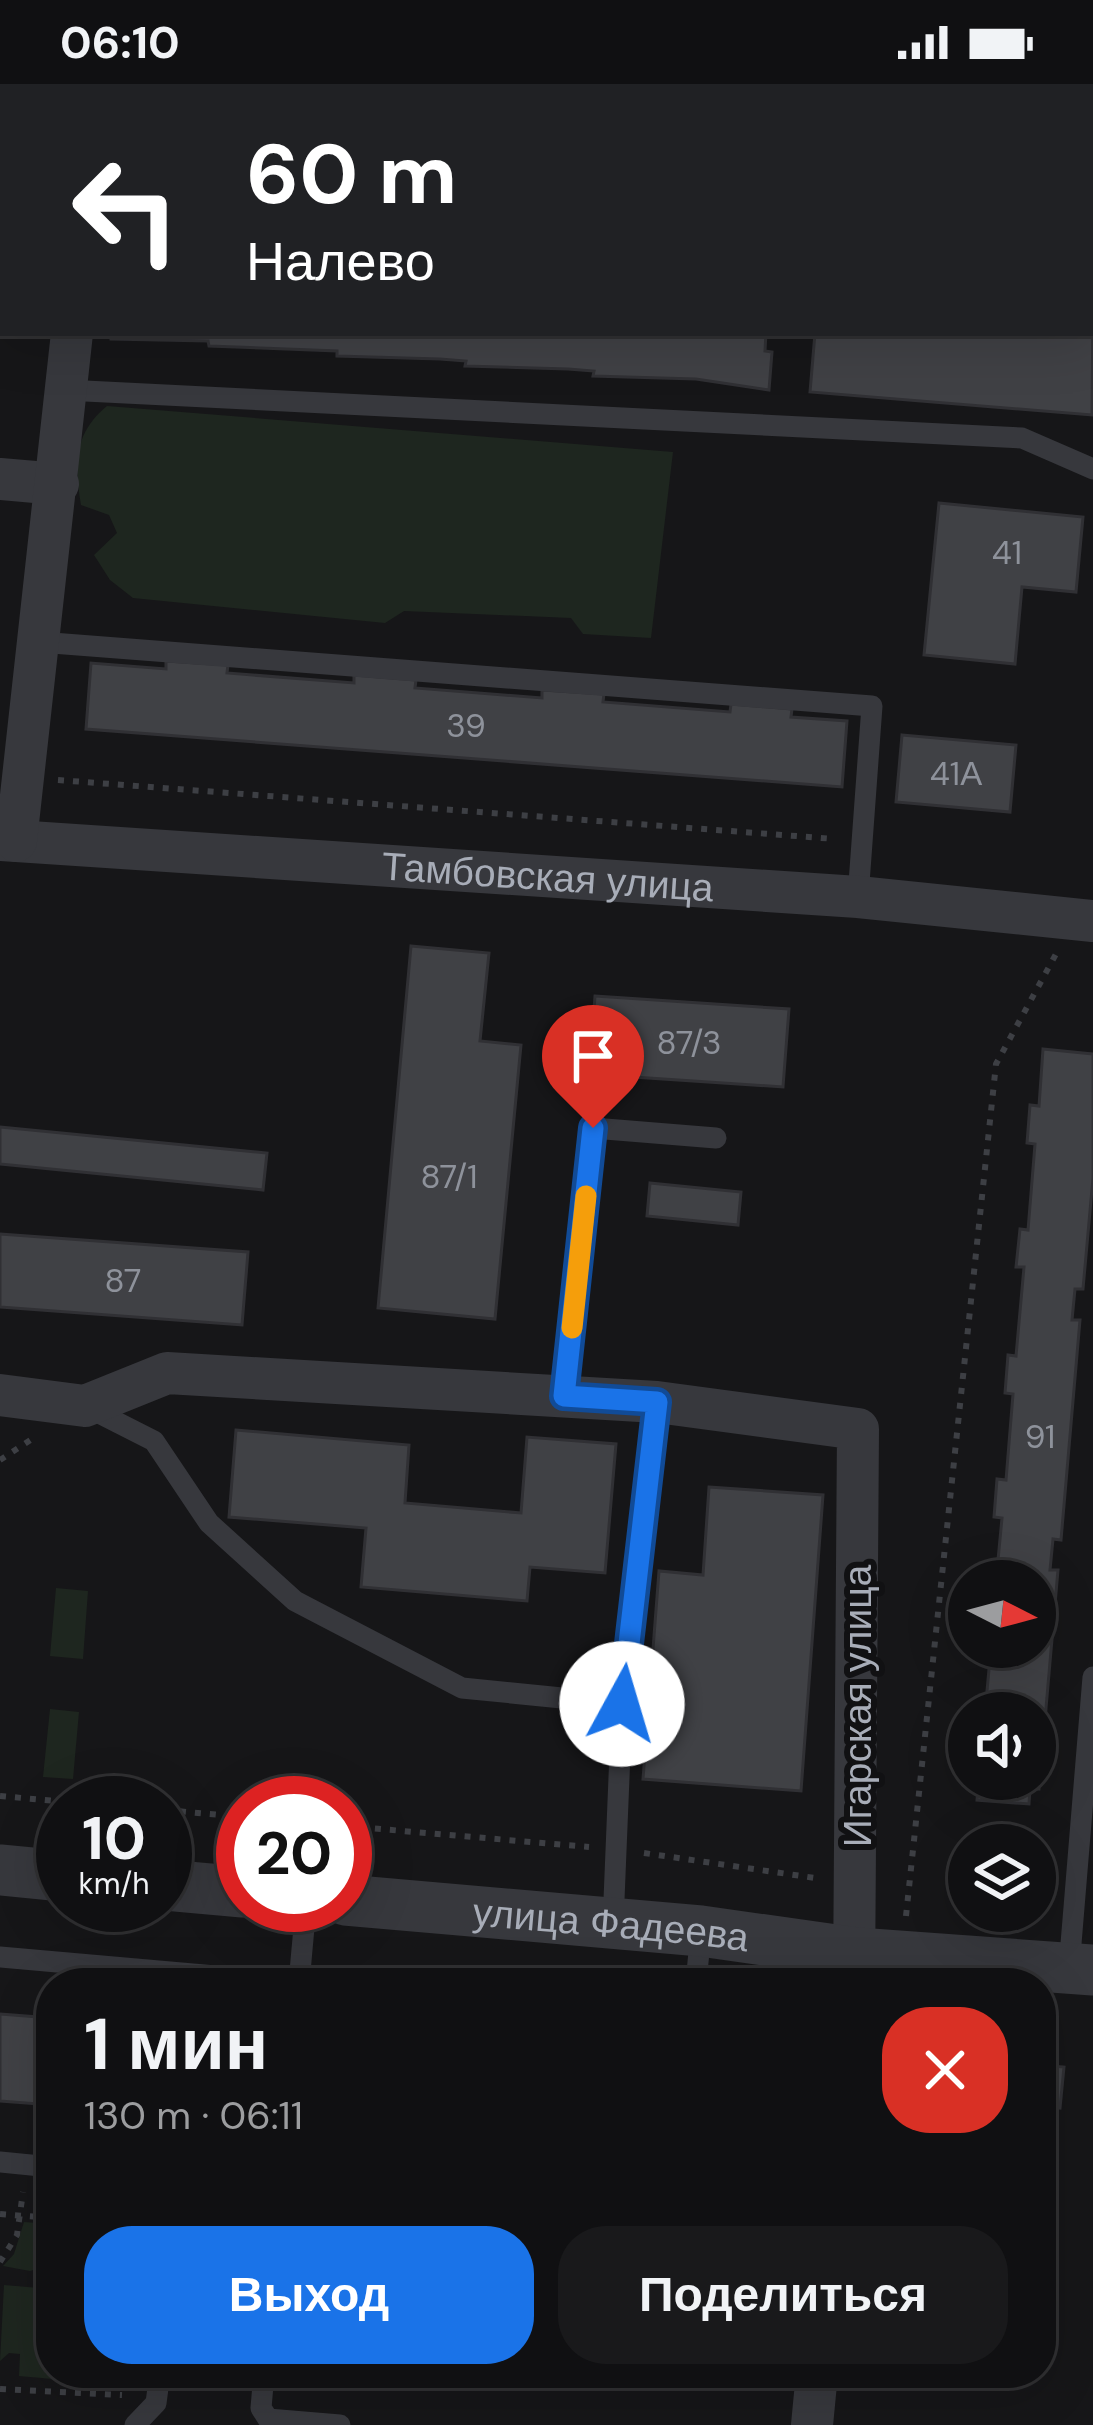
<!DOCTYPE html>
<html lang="ru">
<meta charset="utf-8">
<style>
body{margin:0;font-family:"DM Sans",sans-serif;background:#19191b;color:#f1f3f6;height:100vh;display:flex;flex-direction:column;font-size:45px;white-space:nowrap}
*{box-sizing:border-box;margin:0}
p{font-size:39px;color:#9c9d9f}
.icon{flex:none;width:66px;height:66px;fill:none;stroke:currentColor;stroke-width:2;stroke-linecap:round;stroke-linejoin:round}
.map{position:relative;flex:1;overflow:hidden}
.drawer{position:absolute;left:36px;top:1884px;width:1020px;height:420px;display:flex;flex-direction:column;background:#101012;border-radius:48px;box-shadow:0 12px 48px #0002,0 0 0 3px #303032}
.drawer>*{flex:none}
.banner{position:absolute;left:0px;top:0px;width:1095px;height:252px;box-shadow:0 12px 48px #0002,0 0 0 3px #303032;background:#202124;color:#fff;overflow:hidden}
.needle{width:78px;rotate:96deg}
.buttons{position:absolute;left:948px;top:1476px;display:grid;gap:24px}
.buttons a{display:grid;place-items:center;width:108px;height:108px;border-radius:50%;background:#101012;box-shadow:0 12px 48px #0002,0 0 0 3px #303032;font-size:60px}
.speed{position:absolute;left:36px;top:1692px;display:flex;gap:24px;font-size:60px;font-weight:700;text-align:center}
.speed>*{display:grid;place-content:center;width:156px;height:156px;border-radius:50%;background:#101012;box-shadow:0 12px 48px #0002,0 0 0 3px #303032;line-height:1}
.speed small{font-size:30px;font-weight:400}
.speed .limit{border:18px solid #d22;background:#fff;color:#111}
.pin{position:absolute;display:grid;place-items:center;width:102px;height:102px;color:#fff;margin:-123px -51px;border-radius:50% 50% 50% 0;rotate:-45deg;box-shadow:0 0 12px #0007}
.pin .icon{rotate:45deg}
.me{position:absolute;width:132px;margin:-66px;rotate:6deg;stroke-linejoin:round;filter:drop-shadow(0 0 9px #0008)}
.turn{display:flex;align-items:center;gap:42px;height:252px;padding:0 48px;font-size:54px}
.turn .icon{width:156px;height:156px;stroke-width:2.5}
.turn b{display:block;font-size:84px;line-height:102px}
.round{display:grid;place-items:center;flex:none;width:126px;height:126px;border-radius:48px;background:#19191b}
.headline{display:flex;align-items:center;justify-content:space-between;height:204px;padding:0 48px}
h1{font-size:72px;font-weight:700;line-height:90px}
.button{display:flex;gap:24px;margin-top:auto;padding:24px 48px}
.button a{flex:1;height:138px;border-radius:48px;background:#1a73e8;color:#fff;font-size:48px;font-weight:700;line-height:138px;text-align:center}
.button a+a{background:#19191b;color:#f1f3f6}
.status{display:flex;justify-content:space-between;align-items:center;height:84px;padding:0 60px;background:#101012;direction:ltr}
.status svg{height:33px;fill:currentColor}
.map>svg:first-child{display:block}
.green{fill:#1e261f}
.building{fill:#404145;stroke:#303034;stroke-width:3}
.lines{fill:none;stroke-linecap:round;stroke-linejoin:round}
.path{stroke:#3d3f44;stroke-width:6;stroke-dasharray:6 9;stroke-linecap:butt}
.service{stroke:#37383d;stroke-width:21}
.minor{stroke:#37383d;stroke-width:42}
.tertiary{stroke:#37383d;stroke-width:51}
.route-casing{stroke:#114b97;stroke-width:30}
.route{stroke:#1a73e8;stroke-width:21}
.slow{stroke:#f59e0b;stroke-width:21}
.labels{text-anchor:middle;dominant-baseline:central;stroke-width:12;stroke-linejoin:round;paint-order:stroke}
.number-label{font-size:33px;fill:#8e929b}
.street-label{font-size:39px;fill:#a8adb8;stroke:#111113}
</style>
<div class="status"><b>06:10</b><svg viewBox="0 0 49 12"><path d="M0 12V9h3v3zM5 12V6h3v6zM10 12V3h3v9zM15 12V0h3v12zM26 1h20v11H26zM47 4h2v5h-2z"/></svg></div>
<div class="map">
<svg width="1093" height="2341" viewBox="0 0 1093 2341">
<rect width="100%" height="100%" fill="#161618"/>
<path class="green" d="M107,322L673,368L651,554L583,550L571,534L404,527L385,539L133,514L110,496L94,471L117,449L109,431L81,421C74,380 74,349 107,322Z
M56,1504L88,1507L83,1575L50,1572Z
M50,1625L79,1628L73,1695L43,1693Z
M24,2138L51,2140V2180L30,2187L3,2182L14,2170Z
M4,2201L51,2205V2289H122L120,2301L19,2292L20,2270L9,2269L0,2277Z"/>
<path class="building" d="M449,0H575L449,3Z
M1093,217L1092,331L810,308L815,249H1092Z
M111,249H766L765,267L772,268L769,306L696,295L593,292L594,287L568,285L465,282L466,277L440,275L337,272V267L209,262L208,257L111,255Z
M939,419L1083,433L1076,508L1022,503L1015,580L924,571Z
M166,577L228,581L227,589L354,599V591L416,596L415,604L542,614V606L604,610L603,618L730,628L731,620L792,625L791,633L847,637L842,703L86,645L91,579L166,585Z
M902,651L1016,661L1010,728L896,718Z
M411,862L489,869L480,957L521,961L495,1235L378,1224Z
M595,912L789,925L783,1003L589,990Z
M1043,965L1093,970V1094L1083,1205H1075L1072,1236H1080L1061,1456L1053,1455L1050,1486H1058L1039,1705H1030L1029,1720L977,1716L979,1695H1035V1629H985L991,1563H1035V1497H996L1002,1434L994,1433L997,1395L1006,1396L1013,1310L1005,1309L1008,1271L1016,1272L1024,1183H1016L1020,1145L1028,1146L1035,1060L1027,1059L1030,1021L1039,1022Z
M0,1043L267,1069L263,1106L0,1080Z
M650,1099L741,1108L738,1141L647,1132Z
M0,1150L248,1168L242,1241L0,1223Z
M236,1346L409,1361L405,1419L521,1429L527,1353L616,1360L605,1489L530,1483L527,1517L361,1503L366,1444L229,1433Z
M709,1403L823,1411L801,1707L643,1695L659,1487L703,1491Z
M0,1930L51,1934V2021L0,2017Z
M1041,1981L1064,1983L1060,2024L1041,2022Z"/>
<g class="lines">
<path class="path" d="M58,696L835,755
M0,1376L32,1355
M0,1712L78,1719
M165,1726L243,1733
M345,1742L589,1763
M644,1769L815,1794
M906,1832L996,980L1056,870
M0,2130L51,2134
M0,2178L17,2151L23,2108
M0,2305L122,2311"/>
<path class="service" d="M65,306L1022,354L1093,385
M39,558L872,622L858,813
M564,1312L593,1044L716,1054
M85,1322L154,1357L209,1439L295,1517L462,1604L622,1620L613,1840
M622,1620L657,1318
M0,1873L294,1899
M1069,1884L1093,1593
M299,1893L371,1899
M299,1899L306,1821
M696,1899L701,1847
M0,2078L51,2083
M264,2289L261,2324L268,2335L340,2341
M135,2341L156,2319L160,2289"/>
<g class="minor">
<path d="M0,57L3,58"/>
<path d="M1092,157H1093"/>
<path d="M0,395L58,400"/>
<path id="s1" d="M0,756L858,813L1093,837"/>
<path d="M16,757L72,249"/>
<path d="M0,1311L85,1322L167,1289L657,1318L858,1345L854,1899"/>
<path d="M812,2341L817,2289"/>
</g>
<g class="tertiary">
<path d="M0,1786L63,1792"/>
<path d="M165,1801L243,1808"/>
<path id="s2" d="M345,1816L701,1847L857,1869L1093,1886"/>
</g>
</g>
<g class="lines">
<defs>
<path id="route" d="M593,1044L564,1312L657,1318L622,1620"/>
</defs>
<use href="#route" class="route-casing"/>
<use href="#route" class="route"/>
<path class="slow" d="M572,1244L586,1112"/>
</g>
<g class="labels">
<g class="number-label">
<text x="1007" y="468">41</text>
<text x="466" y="641">39</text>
<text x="956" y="689">41А</text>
<text x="689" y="958">87/3</text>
<text x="449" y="1092">87/1</text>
<text x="123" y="1196">87</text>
<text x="1040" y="1352">91</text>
</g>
<g class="street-label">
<text stroke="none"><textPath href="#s1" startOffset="549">Тамбовская улица</textPath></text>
<text transform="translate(857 1622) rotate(-90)">Игарская улица</text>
<text stroke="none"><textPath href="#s2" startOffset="267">улица Фадеева</textPath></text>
</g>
</g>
</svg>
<div class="buttons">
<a><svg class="needle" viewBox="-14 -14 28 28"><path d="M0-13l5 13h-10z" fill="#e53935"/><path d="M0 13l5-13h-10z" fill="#9c9d9f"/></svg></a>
<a><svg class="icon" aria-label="sound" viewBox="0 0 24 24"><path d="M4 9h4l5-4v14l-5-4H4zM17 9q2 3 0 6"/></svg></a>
<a><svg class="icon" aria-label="layers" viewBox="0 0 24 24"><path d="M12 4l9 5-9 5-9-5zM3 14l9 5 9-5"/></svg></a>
</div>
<div class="speed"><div>10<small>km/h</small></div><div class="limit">20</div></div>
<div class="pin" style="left:593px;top:1044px;background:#d93025"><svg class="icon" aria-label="arrive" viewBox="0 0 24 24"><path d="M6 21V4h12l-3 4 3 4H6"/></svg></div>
<svg class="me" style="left:622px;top:1620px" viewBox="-20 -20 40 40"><circle r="19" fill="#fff"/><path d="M0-13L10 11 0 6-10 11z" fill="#1a73e8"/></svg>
<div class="banner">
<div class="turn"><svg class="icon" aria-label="left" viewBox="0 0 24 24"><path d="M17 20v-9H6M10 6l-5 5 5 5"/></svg><div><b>60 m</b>Налево</div></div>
</div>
<section class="drawer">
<div class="headline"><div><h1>1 мин</h1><p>130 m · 06:11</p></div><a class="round" style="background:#d93025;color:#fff"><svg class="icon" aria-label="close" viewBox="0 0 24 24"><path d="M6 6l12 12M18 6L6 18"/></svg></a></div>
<div class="button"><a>Выход</a><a>Поделиться</a></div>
</section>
</div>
